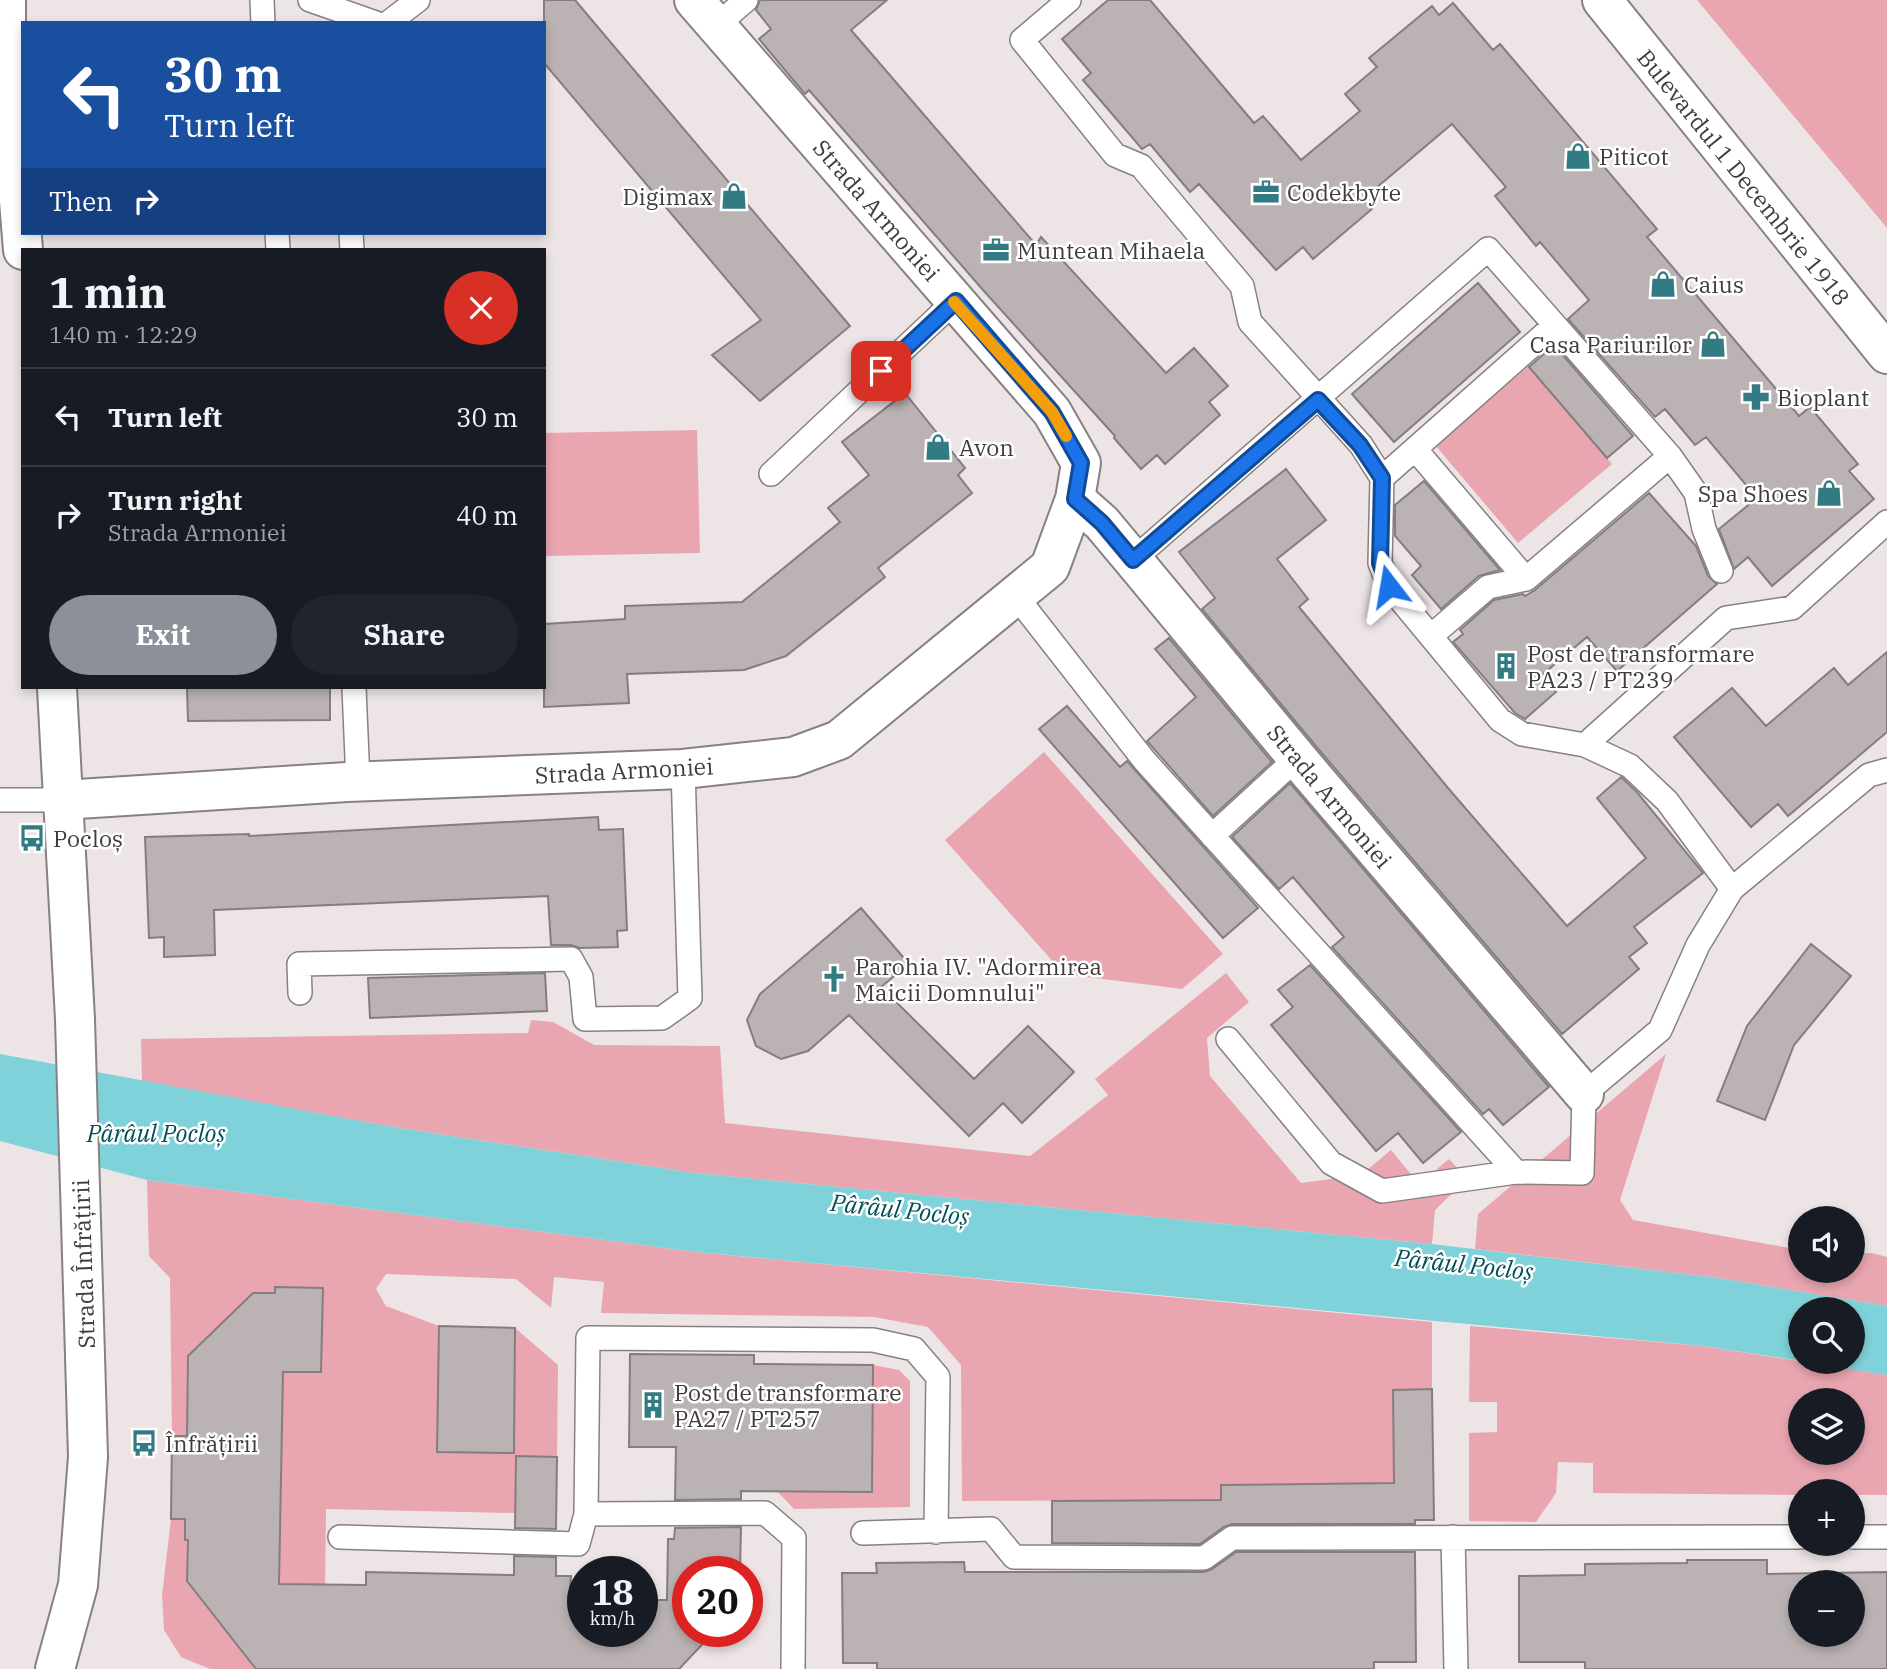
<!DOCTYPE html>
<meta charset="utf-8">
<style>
body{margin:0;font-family:"IBM Plex Serif",serif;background:#20242c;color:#f1f3f6;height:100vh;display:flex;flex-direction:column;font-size:26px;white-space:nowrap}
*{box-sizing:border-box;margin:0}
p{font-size:23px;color:#9ea1a6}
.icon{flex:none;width:38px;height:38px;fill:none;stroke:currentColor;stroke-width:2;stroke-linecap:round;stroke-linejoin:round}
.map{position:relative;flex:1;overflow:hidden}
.panel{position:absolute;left:21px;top:248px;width:525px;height:441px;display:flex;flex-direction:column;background:#171b24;border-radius:0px;box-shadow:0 4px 10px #0003}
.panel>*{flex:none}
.hud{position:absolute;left:21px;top:21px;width:525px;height:214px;border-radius:0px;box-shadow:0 4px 10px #0003;background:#1a4fa0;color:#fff;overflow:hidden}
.buttons{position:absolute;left:1788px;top:1206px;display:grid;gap:14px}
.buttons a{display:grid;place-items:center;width:77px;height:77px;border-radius:50%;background:#171b24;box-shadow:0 4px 10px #0003;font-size:35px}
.speed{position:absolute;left:567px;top:1556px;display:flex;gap:14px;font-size:35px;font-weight:700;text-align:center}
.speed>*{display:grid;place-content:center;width:91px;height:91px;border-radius:50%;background:#171b24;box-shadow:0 4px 10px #0003;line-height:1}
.speed small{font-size:18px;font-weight:400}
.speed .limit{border:10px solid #d22;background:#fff;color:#111}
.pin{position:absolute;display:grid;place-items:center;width:60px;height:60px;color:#fff;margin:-30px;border-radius:14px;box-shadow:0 4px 10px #0006}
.me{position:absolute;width:77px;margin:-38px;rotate:346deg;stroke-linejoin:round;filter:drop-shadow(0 0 5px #0008)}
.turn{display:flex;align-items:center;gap:24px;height:147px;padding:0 28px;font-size:32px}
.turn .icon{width:91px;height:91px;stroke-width:2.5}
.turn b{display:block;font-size:49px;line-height:60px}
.then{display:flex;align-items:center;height:66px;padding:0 28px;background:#0003;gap:14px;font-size:26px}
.round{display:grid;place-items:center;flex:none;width:74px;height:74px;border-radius:37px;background:#20242c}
.head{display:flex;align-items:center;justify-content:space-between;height:119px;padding:0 28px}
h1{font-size:42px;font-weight:700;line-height:52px}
.cta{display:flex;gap:14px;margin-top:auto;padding:14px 28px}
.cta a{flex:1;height:80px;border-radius:42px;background:#8c9099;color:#fff;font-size:28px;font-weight:700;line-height:80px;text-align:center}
.cta a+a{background:#20242c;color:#f1f3f6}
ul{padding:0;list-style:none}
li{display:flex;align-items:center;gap:21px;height:98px;padding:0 28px;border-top:2px solid #363941}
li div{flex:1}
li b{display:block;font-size:26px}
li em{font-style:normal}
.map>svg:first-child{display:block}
.green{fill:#e9a6b1;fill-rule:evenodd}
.water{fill:#80d2da}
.building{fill:#bab2b3;stroke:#857d7e;stroke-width:2;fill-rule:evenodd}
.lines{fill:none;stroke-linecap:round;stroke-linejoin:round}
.service-casing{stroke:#888081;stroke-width:26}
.minor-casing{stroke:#888081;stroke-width:42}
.tertiary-casing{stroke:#888081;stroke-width:42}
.primary-casing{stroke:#888081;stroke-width:42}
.service{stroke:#fff;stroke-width:23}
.minor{stroke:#fff;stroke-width:38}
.tertiary{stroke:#fff;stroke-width:38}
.primary{stroke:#fff;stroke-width:38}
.route-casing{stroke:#114b97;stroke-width:18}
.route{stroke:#1a73e8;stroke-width:12}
.slow{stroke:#f59e0b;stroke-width:12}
.labels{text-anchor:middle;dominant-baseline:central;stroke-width:5;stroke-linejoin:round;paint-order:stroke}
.poi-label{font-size:23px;fill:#403c3c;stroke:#fff;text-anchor:start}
.street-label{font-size:23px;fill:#403c3c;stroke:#fff}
.water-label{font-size:24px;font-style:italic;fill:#015056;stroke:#fff}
</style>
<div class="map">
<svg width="1887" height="1669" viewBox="0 0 1887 1669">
<rect width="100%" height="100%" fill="#ede4e5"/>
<path class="green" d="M1697,0H1887V228Z
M1529,366L1612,464L1518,543L1435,445Z
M697,430L700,553L544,556V433Z
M1044,752L1223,954L1182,989L1064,974L945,840Z
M1226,973L1249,1002L1207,1038L1210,1076L1301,1183L1361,1175L1391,1150L1419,1184L1449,1159L1467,1179L1435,1210L1432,1244L694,1173L393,1127L142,1081L141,1039L528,1033L531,1020L553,1022L594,1045L720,1046L725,1123L1030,1156L1108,1095L1095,1079Z
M1666,1054L1620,1200L1633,1220L1801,1250V1270H1853V1253H1872L1887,1257V1306L1718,1278L1475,1249L1478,1214Z
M147,1180L696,1252L1432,1322V1389L1393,1390L1394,1468L1434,1469L1433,1483L1221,1485V1521L1205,1500L962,1501L961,1365L928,1327L874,1317L601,1313L604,1282L554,1277L551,1308L516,1279L386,1274L376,1289L386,1306L439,1326L515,1328L558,1365L557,1457H516L515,1513L326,1509L325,1594L275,1593L280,1541L282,1422L273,1365L291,1372H321L323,1288L275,1287V1293L188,1356L187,1436H172L170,1278L149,1256Z
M1470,1326L1703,1346L1887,1375V1495H1853V1491H1801V1495L1593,1493V1463L1558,1462L1556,1493L1536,1522L1469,1521V1433L1497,1432V1402H1469ZM1801,1400H1853V1452H1801Z
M873,1365L899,1370L910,1381V1507L794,1509L777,1491L871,1492Z
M171,1519H185V1539L188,1540L187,1581L256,1669H210L181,1657L164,1630L162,1595Z"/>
<path class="water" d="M0,1054L393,1127L694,1173L1432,1244L1718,1278L1887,1306V1375L1802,1362H1853V1309H1801V1361L1703,1346L696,1252L147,1180L0,1141Z"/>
<path class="building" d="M544,0H575L850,326L760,401L712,355L761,320L544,63Z
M760,0H887L851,30L1036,245L1041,237L1166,373L1194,348L1228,386L1209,402L1220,415L1165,464L1157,455L1141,469L1114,438L1115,436L983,290L809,90L805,94L759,39L771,29L756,10Z
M1108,0H1150L1254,123L1263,116L1301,160L1360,111L1345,94L1377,67L1369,58L1432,6L1439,15L1453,3L1493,50L1500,44L1657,229L1647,237L1799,416L1810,407L1858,464L1849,471L1874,499L1772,586L1748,557L1734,569L1719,529L1757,498L1706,437L1695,445L1665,409L1655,417L1568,319L1589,300L1540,242L1536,246L1495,196L1506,187L1452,124L1363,199L1372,209L1313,259L1303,247L1276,270L1199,184L1190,192L1150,144L1142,149L1083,80L1091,73L1062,39Z
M1478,283L1520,332L1394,442L1352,394Z
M1554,345L1633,436L1607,458L1529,367Z
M905,393L965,468L958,475L972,493L878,568L885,577L786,656L744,670L627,674L629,703L544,707V624L625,619V606L742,602L840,522L828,508L869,475L842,442Z
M1286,469L1326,520L1277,559L1308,599L1299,607L1448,788L1567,926L1646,858L1597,798L1621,777L1636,791L1703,873L1634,927L1647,943L1629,957L1639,969L1562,1034L1320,751L1202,609L1215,598L1179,552Z
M1424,481L1500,570L1479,576L1441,609L1412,575L1421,566L1395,536V505Z
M1649,493L1696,546L1708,576L1717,584L1617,671L1587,637L1542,675L1556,692L1525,719L1515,713L1453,642L1463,634L1460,630L1494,600L1523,594L1525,596L1535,590Z
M1169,638L1272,762L1213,816L1147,741L1196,697L1155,649Z
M1887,652V732L1788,816L1778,804L1751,827L1674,737L1732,688L1766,726L1834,668L1848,685Z
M187,688H330V720L188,721Z
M1067,706L1120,767L1127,761L1258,908L1223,938L1039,729Z
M1290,783L1549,1087L1503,1125L1489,1109L1483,1114L1332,947L1344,937L1293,877L1279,889L1232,837Z
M598,817L599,830L623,829L627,930L617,931L618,947L580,948L571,945H551L548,896L214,910L215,955L164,957V937L149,938L145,837L249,834V836Z
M861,908L909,964L881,987L974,1079L1028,1026L1074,1072L1022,1123L1003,1103L969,1136L849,1015L808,1051L781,1059L756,1046L747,1020L760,994Z
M1811,944L1851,976L1794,1045L1765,1120L1717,1101L1747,1026Z
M1310,965L1461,1132L1423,1163L1398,1133L1376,1151L1271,1025L1293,1007L1278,990Z
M545,973L547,1011L370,1018L368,978Z
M275,1287L323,1288L321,1372H283L279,1584L366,1585V1572L514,1575V1556L556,1557V1576H571L570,1589H583V1631H642V1600H667L668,1539H674L675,1528L741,1527L740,1572H688V1631H715L679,1669H256L187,1581L188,1540H185V1519H171L172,1436H187L188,1356L253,1293H275Z
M439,1326L515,1328L514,1453L437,1452Z
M630,1354L754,1355V1364L873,1365L872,1492L741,1491V1499L675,1500L676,1447H629Z
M1432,1389L1434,1520H1415V1524H1232L1224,1527L1200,1544L1052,1543V1501L1221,1500V1485L1394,1483L1393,1390Z
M516,1456L557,1457L556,1529L515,1528Z
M1236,1552H1415L1416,1662H1374V1669H877V1663H843L842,1573H877L876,1563L964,1562L965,1572H1204L1212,1569Z
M1687,1560H1767V1574L1887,1572V1669H1585V1662H1519V1576L1585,1575V1564L1687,1563ZM1801,1582H1853V1634H1801Z"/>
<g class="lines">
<defs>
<path id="service" d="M262,0L263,23
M310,0L376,23
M388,23L418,0
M716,26L746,0
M277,233L278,250
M351,233L352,250
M1415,449L1526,579
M771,474L955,301
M1382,478L1555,325
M1133,560L1488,249L1670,456L1696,493L1704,529L1721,571
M1016,596L1144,760L1516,1172L1582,1173L1584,1094L1660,1030L1698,945L1732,889L1667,801L1630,766L1585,745L1522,734L1500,720L1389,586L1380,563L1382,478L1361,445L1250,322L1242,286L1141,166L1115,155L1022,40L1069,0
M1431,636L1488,587L1526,579L1670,456
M354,688L358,781
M1585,745L1726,618L1792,608L1887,522
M0,800H62
M1212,836L1297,758
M1732,889L1869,775L1887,770
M300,993L299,964L571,959L581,977L585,1019L662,1018L690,998L683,769
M1228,1039L1331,1163L1382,1191L1516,1172
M586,1514L588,1338L873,1340L914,1349L938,1377L936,1532
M863,1533L991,1529L1014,1557L1204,1558L1232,1538L1801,1537
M340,1537L578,1544L586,1514L765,1513L794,1538L793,1669
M1453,1537L1456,1669
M1853,1537H1887"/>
<path id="minor" d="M1075,499L1102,523L1133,560L1303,765L1584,1094
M62,800L347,782L683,769L793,757L839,740L1050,567L1075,499L1081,463L1052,412L694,0"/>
<path id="tertiary" d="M6,0V41L23,250
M55,1669L78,1585L88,1457L75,1019L57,688"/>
<path id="primary" d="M1602,0L1887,354"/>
</defs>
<use href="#service" class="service-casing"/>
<use href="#minor" class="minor-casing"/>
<use href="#tertiary" class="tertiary-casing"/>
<use href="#primary" class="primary-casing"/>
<use href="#service" class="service"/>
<use href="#minor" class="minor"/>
<use href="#tertiary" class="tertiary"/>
<use href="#primary" class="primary"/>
</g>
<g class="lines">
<defs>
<path id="route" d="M881,371L956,301L1052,412L1081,463L1075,499L1102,523L1133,560L1318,400L1360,445L1382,478L1380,563L1389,586"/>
</defs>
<use href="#route" class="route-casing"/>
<use href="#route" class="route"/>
<path class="slow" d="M954,302L1052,412L1066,436"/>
</g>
<defs>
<symbol id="shop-bare" viewBox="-9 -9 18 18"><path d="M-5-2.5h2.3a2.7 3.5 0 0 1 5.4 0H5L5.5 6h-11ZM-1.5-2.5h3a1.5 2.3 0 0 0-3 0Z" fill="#337b82" stroke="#fff" stroke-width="2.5" paint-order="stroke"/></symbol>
<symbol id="office-bare" viewBox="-9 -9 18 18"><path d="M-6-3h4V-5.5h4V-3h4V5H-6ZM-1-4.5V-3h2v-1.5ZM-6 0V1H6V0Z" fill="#337b82" stroke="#fff" stroke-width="2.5" paint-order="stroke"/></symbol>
<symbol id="pharmacy-bare" viewBox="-9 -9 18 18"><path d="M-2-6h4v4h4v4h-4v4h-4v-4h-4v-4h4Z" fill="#337b82" stroke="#fff" stroke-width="2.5" paint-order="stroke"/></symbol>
<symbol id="building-bare" viewBox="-9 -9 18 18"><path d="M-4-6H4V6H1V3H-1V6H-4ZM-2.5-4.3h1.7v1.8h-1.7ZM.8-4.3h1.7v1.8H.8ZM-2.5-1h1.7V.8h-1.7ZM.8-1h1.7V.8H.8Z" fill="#337b82" stroke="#fff" stroke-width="2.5" paint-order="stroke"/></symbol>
<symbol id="bus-bare" viewBox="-9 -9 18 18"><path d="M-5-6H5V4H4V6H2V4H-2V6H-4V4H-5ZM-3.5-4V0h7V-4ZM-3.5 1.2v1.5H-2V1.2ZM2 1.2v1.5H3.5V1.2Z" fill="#337b82" stroke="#fff" stroke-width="2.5" paint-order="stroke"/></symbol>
<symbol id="church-bare" viewBox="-9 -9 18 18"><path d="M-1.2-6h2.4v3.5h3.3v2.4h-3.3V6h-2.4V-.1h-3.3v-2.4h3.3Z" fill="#337b82" stroke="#fff" stroke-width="2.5" paint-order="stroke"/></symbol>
</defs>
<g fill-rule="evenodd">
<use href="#shop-bare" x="1559" y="137" width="38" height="38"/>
<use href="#office-bare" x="1247" y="173" width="38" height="38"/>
<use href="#shop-bare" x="715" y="177" width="38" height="38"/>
<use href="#office-bare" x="977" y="231" width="38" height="38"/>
<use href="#shop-bare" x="1644" y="265" width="38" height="38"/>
<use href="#shop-bare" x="1694" y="325" width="38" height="38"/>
<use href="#pharmacy-bare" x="1737" y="378" width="38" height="38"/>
<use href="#shop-bare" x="919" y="428" width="38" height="38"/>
<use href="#shop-bare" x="1810" y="474" width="38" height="38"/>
<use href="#building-bare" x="1487" y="647" width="38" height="38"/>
<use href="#bus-bare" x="13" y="819" width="38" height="38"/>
<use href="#church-bare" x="815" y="960" width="38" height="38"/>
<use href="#building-bare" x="634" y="1386" width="38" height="38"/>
<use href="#bus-bare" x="125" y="1424" width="38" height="38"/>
</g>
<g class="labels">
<g class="poi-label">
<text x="1599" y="156">Piticot</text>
<text x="1287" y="192">Codekbyte</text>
<text x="713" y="196" text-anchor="end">Digimax</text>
<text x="1017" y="250">Muntean Mihaela</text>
<text x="1684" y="284">Caius</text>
<text x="1692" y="344" text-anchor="end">Casa Pariurilor</text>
<text x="1777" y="397">Bioplant</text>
<text x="959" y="447">Avon</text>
<text x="1808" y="493" text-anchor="end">Spa Shoes</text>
<text x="1527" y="653">Post de transformare<tspan x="1527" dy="26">PA23 / PT239</tspan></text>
<text x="53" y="838">Pocloș</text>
<text x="855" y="966">Parohia IV. "Adormirea<tspan x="855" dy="26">Maicii Domnului"</tspan></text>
<text x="674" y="1392">Post de transformare<tspan x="674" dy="26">PA27 / PT257</tspan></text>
<text x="165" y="1443">Înfrățirii</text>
</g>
<g class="street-label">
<text transform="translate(1744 177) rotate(51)">Bulevardul 1 Decembrie 1918</text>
<text transform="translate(877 210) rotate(49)">Strada Armoniei</text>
<text transform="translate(624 770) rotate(-3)">Strada Armoniei</text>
<text transform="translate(1330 796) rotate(50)">Strada Armoniei</text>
<text transform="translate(83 1264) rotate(-92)">Strada Înfrățirii</text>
</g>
<g class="water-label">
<text x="156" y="1133">Pârâul Pocloș</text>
<text transform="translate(900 1209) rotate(6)">Pârâul Pocloș</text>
<text transform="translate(1464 1264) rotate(6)">Pârâul Pocloș</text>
</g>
</g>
</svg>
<div class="buttons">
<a><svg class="icon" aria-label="sound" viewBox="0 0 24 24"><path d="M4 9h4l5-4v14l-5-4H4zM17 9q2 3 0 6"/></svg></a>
<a><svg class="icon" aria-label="search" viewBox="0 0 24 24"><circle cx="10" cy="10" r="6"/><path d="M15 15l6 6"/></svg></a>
<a><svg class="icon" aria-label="layers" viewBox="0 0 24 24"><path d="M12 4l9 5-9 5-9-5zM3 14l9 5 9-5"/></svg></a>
<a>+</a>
<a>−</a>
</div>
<div class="speed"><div>18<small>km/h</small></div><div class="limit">20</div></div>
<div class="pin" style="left:881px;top:371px;background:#d93025"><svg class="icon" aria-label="arrive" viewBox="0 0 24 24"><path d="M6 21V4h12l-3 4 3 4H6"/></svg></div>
<svg class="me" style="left:1389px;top:586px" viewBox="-20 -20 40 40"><path d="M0-17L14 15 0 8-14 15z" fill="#1a73e8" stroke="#fff" stroke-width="4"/></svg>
<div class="hud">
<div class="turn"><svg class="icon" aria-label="left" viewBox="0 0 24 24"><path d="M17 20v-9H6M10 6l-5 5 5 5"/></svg><div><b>30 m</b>Turn left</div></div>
<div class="then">Then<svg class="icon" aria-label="right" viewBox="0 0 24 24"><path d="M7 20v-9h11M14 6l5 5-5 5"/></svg></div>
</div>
<section class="panel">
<div class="head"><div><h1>1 min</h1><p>140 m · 12:29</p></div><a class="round" style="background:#d93025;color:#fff"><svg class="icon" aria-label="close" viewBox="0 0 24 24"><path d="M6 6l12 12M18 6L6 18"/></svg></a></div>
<ul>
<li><svg class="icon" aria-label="left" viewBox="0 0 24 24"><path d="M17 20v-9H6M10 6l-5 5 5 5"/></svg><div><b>Turn left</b></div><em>30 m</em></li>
<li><svg class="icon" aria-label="right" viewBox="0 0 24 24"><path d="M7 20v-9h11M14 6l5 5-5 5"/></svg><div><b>Turn right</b><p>Strada Armoniei</p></div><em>40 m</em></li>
</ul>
<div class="cta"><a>Exit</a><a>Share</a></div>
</section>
</div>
